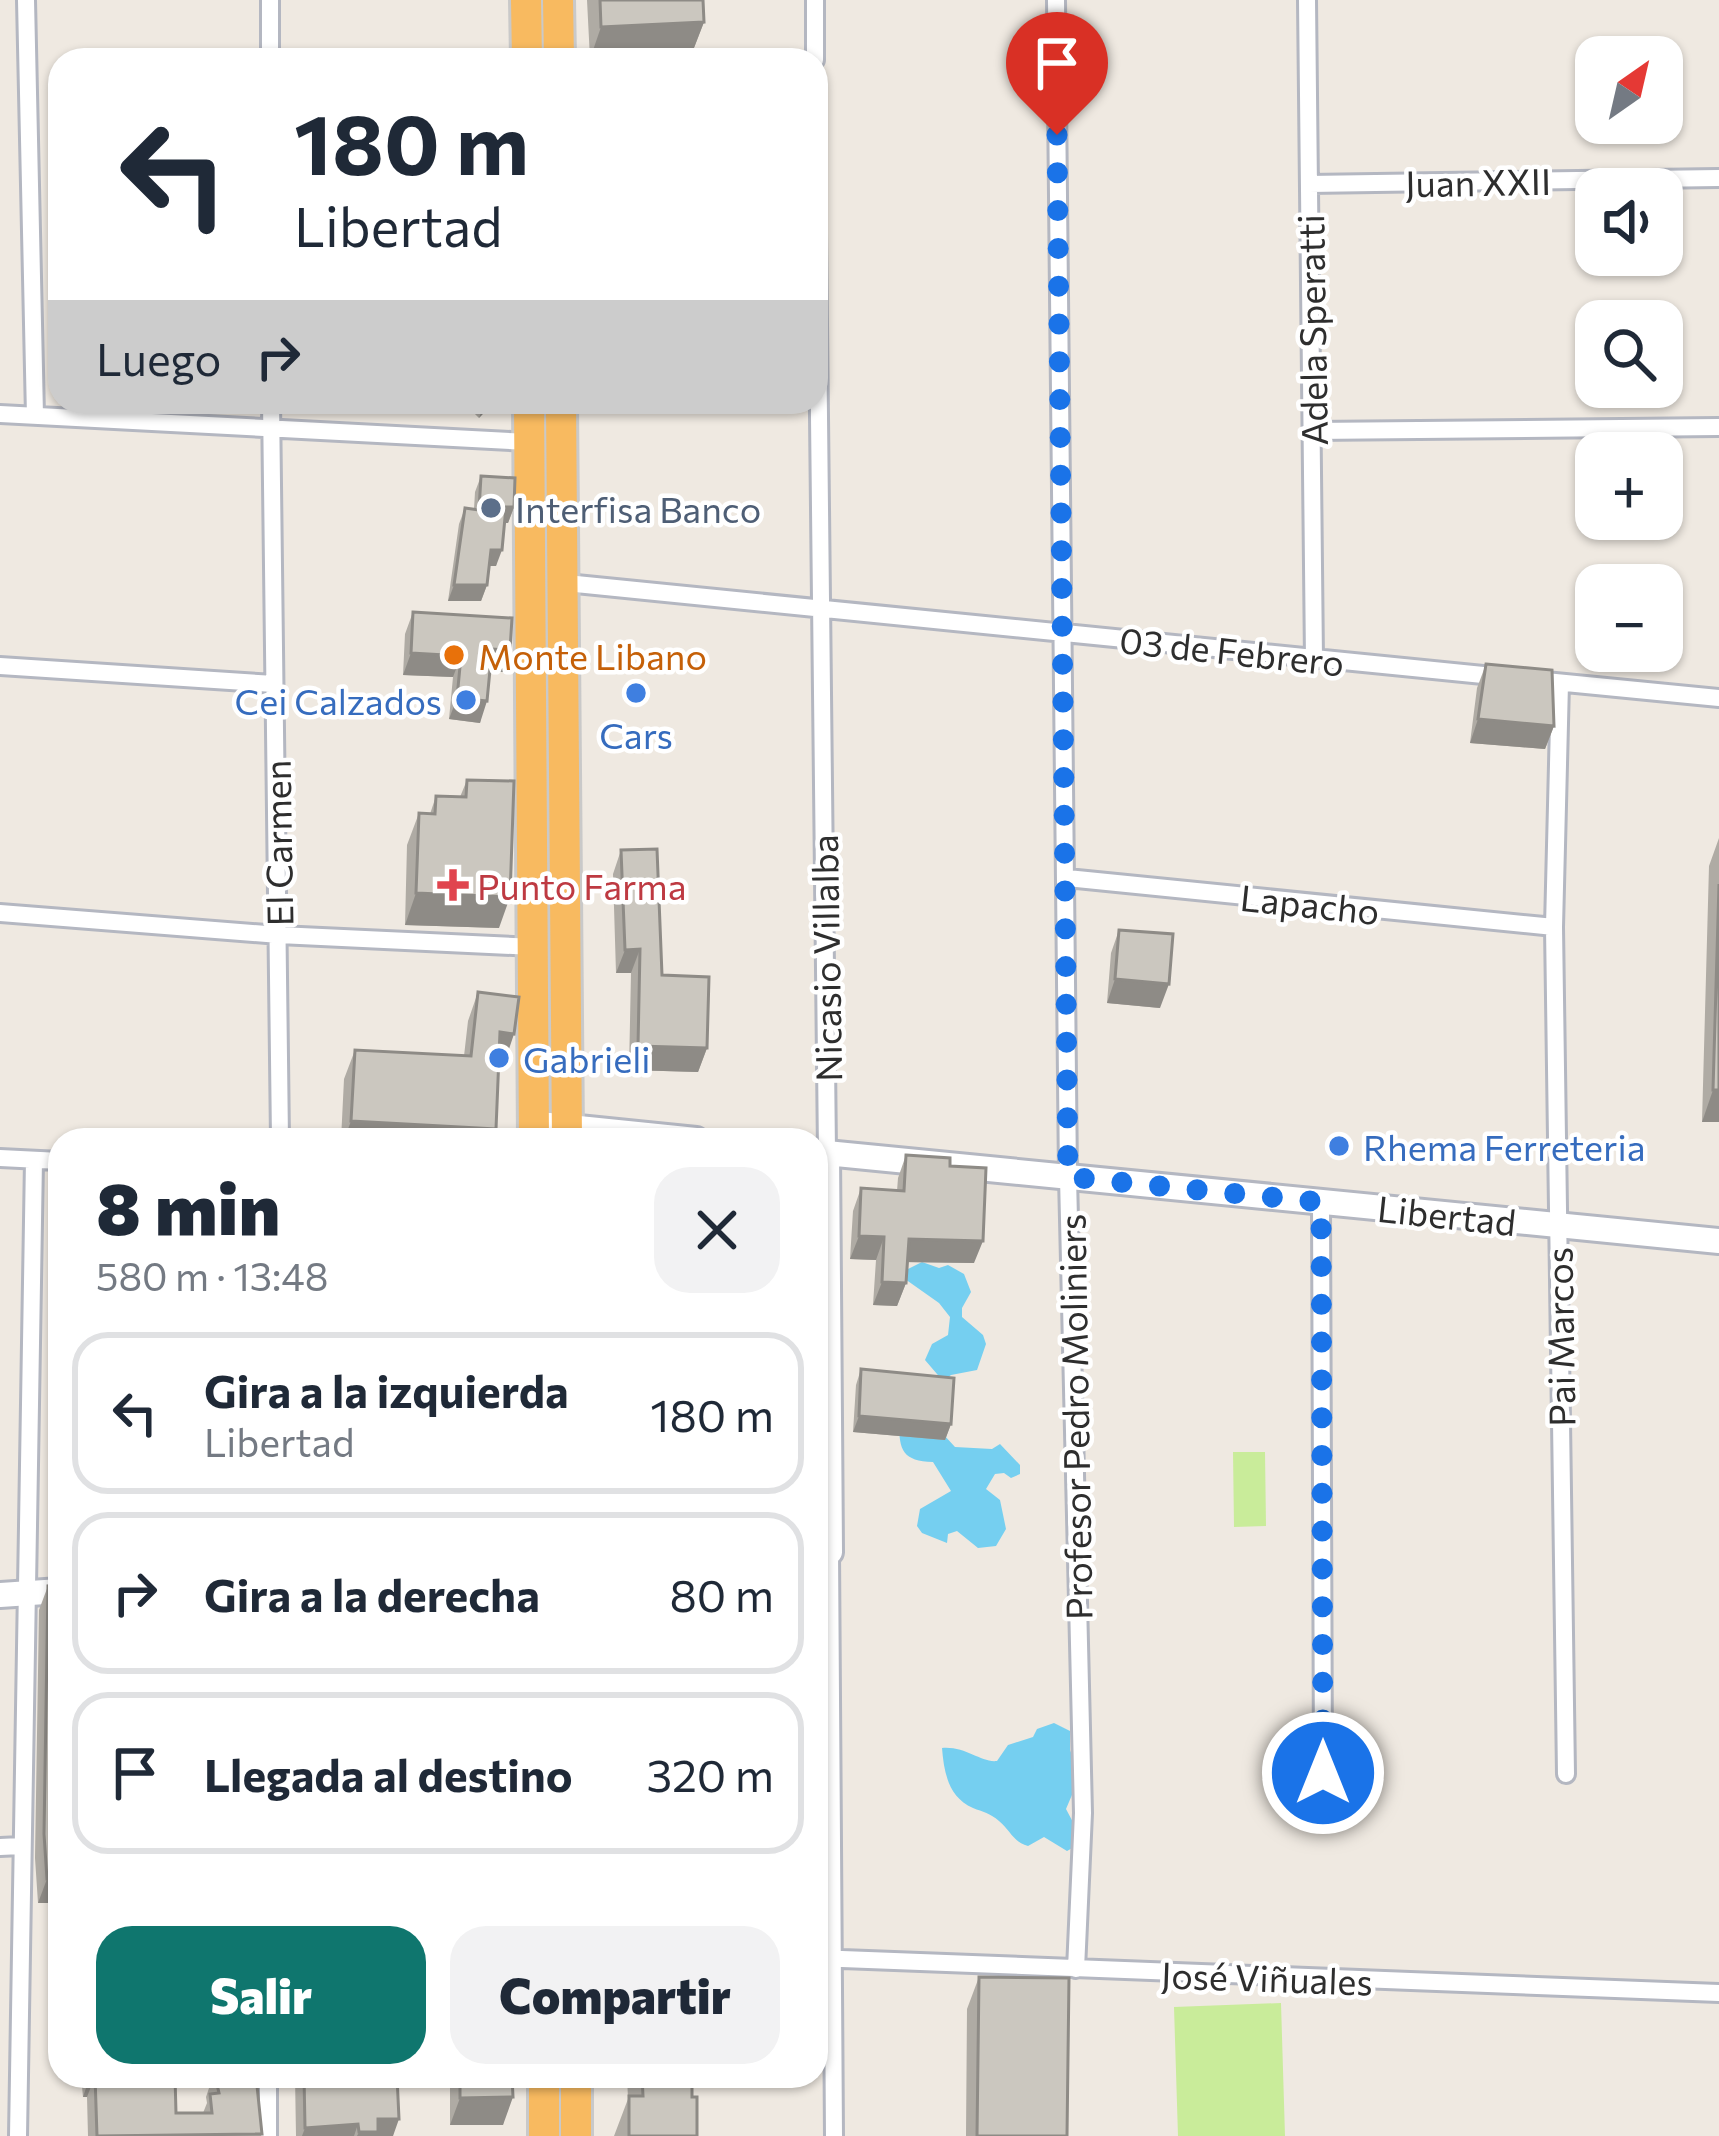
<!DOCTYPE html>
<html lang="es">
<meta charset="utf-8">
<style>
body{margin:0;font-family:Commissioner,sans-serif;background:#f2f2f3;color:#1f2937;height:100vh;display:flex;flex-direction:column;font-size:45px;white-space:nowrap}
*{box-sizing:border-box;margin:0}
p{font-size:39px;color:#747a83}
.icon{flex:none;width:66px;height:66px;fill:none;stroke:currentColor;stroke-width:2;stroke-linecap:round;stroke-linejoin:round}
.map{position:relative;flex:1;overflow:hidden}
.sheet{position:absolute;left:48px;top:1128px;width:780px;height:960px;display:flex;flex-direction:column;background:#fff;border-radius:36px;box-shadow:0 3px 9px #0004}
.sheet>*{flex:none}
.hud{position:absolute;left:48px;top:48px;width:780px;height:366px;border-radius:36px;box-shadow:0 3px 9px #0004;background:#fff;color:#1f2937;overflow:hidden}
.needle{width:78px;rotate:34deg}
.fabs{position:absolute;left:1575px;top:36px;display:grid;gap:24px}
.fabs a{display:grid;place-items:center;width:108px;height:108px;border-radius:24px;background:#fff;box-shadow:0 3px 9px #0004;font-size:60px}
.pin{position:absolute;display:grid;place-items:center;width:102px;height:102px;color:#fff;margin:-123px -51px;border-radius:50% 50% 50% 0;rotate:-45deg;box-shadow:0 0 12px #0007}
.pin .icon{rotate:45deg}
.me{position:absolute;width:132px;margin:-66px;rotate:0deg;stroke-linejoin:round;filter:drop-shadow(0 0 9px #0008)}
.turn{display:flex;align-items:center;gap:42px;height:252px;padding:0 48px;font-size:54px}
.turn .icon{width:156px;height:156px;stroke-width:2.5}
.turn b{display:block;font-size:84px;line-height:102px}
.then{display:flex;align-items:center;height:114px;padding:0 48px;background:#0003;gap:24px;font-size:45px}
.round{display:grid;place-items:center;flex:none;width:126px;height:126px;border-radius:36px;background:#f2f2f3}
.head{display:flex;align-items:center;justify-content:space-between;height:204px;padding:0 48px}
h1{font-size:72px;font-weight:800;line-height:90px}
.primary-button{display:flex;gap:24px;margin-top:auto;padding:24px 48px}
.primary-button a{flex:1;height:138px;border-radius:36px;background:#0f766e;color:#fff;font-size:48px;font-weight:800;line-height:138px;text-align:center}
.primary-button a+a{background:#f2f2f3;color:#1f2937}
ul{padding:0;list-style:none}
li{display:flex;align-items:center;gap:36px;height:162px;margin:0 24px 18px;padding:0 24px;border:6px solid #e0e1e3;border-radius:36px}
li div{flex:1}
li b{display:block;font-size:45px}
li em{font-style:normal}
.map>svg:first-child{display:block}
.pitch{fill:#c9ec9a}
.water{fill:#75cff0}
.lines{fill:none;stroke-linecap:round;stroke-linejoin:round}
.minor-casing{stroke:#b4b7c1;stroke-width:22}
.secondary-casing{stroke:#b4b7c1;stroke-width:30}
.trunk-casing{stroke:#c9c9c9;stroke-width:36}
.minor{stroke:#fff;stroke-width:16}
.secondary{stroke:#fff;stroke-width:24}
.trunk{stroke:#f8ba60;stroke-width:30}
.wall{fill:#afaba4}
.shaded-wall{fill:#8e8b86}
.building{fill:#cbc7bf;stroke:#8e8b86;stroke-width:3}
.route{stroke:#1a73e8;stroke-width:21;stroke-dasharray:0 37.8}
.service-dot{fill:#5c6f8a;stroke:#fff;stroke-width:4.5}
.food-dot{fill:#e8710a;stroke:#fff;stroke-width:4.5}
.shop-dot{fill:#3f7fe0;stroke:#fff;stroke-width:4.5}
.health-dot{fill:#e0444e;stroke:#fff;stroke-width:4.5}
.labels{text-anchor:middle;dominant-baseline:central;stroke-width:9;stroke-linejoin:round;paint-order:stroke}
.street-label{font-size:36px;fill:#2e2e2e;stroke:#fff}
.service-label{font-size:36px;fill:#4e5e75;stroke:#fff;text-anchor:start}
.food-label{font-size:36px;fill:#c56008;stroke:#fff;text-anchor:start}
.shop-label{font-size:36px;fill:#366cbe;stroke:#fff;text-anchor:start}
.health-label{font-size:36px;fill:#be3a42;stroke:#fff;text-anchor:start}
</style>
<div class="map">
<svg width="1719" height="2136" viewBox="0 0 1719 2136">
<rect width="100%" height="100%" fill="#efe9e1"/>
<path class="pitch" d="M1233,1452H1265L1266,1526L1234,1527Z
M1281,2003L1285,2136H1178L1174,2007Z"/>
<path class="water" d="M922,1262L939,1268L948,1265L964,1274L971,1292L962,1308V1317L983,1335L986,1344L977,1370L951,1375L943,1381L925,1360L932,1344L948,1335L950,1317L939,1303L905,1279L906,1270Z
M899,1422H932L955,1447L992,1449L1000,1444L1020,1465V1474L1011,1478L1004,1473L995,1474L986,1489L1000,1500L1006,1529L996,1546L978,1548L957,1531L948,1534L947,1543L922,1533L917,1526L920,1509L951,1491L933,1462C903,1461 899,1451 899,1422Z
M1054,1723L1070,1731V1750L1080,1776L1066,1809L1075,1826L1076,1846L1067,1851L1044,1837L1028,1846C1013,1842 1011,1831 999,1821C990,1813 983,1812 973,1808C948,1797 944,1772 942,1748C966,1746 981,1763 997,1761L1008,1745L1033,1737L1037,1729Z"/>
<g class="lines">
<defs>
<path id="minor" d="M26,0L35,416
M270,0V60
M815,0V60
M1056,0L1068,1177L1083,1813L1076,1969
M1307,0L1314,660
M816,140L827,1153
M1309,184L1719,178
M271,402L280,1140
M0,414L529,442
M1312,431L1719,427
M556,582L1503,677
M0,666L274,684
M1535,680L1719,698
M1560,683L1554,927L1566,1774
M1067,878L1554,927
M0,913L279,935L534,947
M0,1158L60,1161
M1321,1202L1323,1773
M830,1552L834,2136
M0,1847L21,1846
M816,1958L1719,1993
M268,2076V2136
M18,2136L34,1160"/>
<path id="secondary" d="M549,1125L696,1140
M816,1152L1719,1241
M816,1551L830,1552L827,1153
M0,1595L60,1591"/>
<path id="trunk" d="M526,0L527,60
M558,0L559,60
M529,402L534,1140
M561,402L567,1140
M576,2076V2136
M544,2136V2076"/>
</defs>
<use href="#minor" class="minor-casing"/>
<use href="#secondary" class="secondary-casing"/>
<use href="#trunk" class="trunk-casing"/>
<use href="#minor" class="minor"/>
<use href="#secondary" class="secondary"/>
<use href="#trunk" class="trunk"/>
</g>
<path class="wall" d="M587,0H703L704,22L692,53L590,59Z
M432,402H494L479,418L466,405H432Z
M481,476L514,507L508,523H504L496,566H489L487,585L481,601H448L459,524L465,508L474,509L475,492Z
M413,612L503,672H490L480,723L449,719L453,677L403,675L405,634Z
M1486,664L1554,726L1545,749L1470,743L1477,688Z
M467,780L499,928L405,925L407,845L419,813L430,814L436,796L460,797Z
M1719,838V1122H1702L1709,866Z
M621,850L662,975L707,1048L698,1072L629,1070L631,973H616L613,874Z
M1119,930L1160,1008L1107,1003L1111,953Z
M478,992L504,1064L499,1063L496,1129L492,1140H341L344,1079L355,1050L464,1056L468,1021Z
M906,1155L950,1166L974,1263L907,1262L906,1283L897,1306L873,1305L876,1260L850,1259L853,1211L861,1188L897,1191L898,1178Z
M861,1369L951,1424L945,1440L853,1432L856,1385Z
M60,1585V1903H38L35,1858L39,1610L48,1586Z
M979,1977L1067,2136H966L967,2009Z
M81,2076H175L176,2113H203L207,2103L206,2097L213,2076H256L262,2134L261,2136H88L87,2097H83Z
M295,2076H397L393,2136H296Z
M453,2076H512L503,2125H450V2086Z
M627,2076H692V2097L697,2136H614L628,2099Z"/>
<path class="shaded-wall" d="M704,22L692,53L590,59L601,27Z
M433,402H467L466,405H432Z
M485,402H494L479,418Z
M506,507H514L508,523H500Z
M491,550H502L496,566H486Z
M454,585H487L481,601H448Z
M492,649L510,650L503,672L484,671Z
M411,653L461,656L453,677L403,675Z
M457,698L487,701L480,723L449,719Z
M1478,719L1554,726L1545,749L1470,743Z
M416,893L510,897L499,928L405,925Z
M640,949L631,973H616L625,950Z
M1115,979L1169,984L1160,1008L1107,1003Z
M500,1032L514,1034L504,1064L490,1062Z
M638,1046L707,1048L698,1072L629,1070Z
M1713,1090H1719V1122H1702Z
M351,1121L496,1129L492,1140H344Z
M859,1236L884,1237L876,1260L850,1259Z
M909,1239L983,1241L974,1263L900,1262Z
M882,1282L906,1283L897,1306L873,1305Z
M859,1416L951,1424L945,1440L853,1432Z
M47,1879H60V1903H38Z
M90,2076H95L87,2097H83Z
M513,2097L503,2125H450L460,2098Z
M378,2119H399L393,2136H357L359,2132Z
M358,2124L354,2136H302L305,2128Z"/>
<path class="building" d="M600,0H703L704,22L601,27Z
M481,476L515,478L514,507H506L502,550H491L487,585H454L465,508L479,510Z
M413,612L512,618L510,650L492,649L487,701L457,698L461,656L411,653Z
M1486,664L1552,670L1554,726L1478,719Z
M467,780L514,781L510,897L416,893L419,813L435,814L436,796L466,797Z
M657,849L662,975L709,977L707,1048L638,1046L640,949L625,950L621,850Z
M1719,884V1090H1713Z
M1119,930L1173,934L1169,984L1115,979Z
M478,992L519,997L514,1034L500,1032L496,1129L351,1121L355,1050L471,1056Z
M906,1155L950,1158V1166L986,1168L983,1241L909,1239L906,1283L882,1282L884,1237L859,1236L861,1188L904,1191Z
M861,1369L954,1378L951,1424L859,1416Z
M60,1585V1879H47L44,1834L48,1586Z
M979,1977L1069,1978L1067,2136H977Z
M95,2076H175L176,2113H212L210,2094L219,2093L215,2076H256L262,2134L97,2136Z
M304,2076H397L399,2119H378V2132H359L358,2124L305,2128Z
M460,2076H512L513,2097L460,2098Z
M642,2076H692V2097H697V2136H629V2096H643Z"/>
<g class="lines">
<path class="route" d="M1057,135L1068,1177L1321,1202L1323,1773"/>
</g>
<circle class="service-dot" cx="491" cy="508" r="12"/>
<circle class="food-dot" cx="454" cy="655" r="12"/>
<g class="shop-dot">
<circle cx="636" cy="693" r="12"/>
<circle cx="466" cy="700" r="12"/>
<circle cx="499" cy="1058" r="12"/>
<circle cx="1339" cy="1146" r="12"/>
</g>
<path class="health-dot" d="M447 867h12v12h12v12h-12v12h-12v-12h-12v-12h12z"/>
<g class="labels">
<g class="street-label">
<text transform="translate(1478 181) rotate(-1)">Juan XXII</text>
<text transform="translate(1311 330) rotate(-91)">Adela Speratti</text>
<text transform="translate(1232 650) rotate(6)">03 de Febrero</text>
<text transform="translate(277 843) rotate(-91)">El Carmen</text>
<text transform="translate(1310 903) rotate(6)">Lapacho</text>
<text transform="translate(825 958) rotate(-91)">Nicasio Villalba</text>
<text transform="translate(1447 1214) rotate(6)">Libertad</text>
<text transform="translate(1559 1337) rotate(-91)">Pai Marcos</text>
<text transform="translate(1074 1417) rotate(-91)">Profesor Pedro Moliniers</text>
<text transform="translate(1267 1977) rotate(2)">José Viñuales</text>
</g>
<g class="service-label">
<text x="515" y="508">Interfisa Banco</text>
</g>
<g class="food-label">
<text x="478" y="655">Monte Libano</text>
</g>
<g class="shop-label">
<text x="442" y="700" text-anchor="end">Cei Calzados</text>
<text x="636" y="734" text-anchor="middle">Cars</text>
<text x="523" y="1058">Gabrieli</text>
<text x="1363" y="1146">Rhema Ferreteria</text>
</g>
<g class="health-label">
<text x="477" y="885">Punto Farma</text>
</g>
</g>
</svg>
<div class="fabs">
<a><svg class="needle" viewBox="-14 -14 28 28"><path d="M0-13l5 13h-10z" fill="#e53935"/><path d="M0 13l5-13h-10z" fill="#747a83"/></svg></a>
<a><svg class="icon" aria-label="sound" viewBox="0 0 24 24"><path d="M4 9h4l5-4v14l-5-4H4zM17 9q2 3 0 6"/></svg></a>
<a><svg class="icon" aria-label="search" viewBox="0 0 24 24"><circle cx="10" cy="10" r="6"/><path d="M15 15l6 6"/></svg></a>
<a>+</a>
<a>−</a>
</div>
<div class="pin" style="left:1057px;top:135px;background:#d93025"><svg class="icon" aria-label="arrive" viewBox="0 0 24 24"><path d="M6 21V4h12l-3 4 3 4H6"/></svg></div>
<svg class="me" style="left:1323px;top:1773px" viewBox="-20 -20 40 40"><circle r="17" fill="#1a73e8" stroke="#fff" stroke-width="3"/><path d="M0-11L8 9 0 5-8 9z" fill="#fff"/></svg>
<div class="hud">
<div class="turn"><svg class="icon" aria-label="left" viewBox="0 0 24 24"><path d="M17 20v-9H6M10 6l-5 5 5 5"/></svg><div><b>180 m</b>Libertad</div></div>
<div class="then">Luego<svg class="icon" aria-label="right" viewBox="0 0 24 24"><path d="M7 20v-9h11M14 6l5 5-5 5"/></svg></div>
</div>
<section class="sheet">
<div class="head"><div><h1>8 min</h1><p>580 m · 13:48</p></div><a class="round"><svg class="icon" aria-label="close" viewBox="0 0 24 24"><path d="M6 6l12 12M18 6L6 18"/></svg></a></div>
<ul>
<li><svg class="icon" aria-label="left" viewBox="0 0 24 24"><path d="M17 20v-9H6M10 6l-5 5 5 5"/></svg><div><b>Gira a la izquierda</b><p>Libertad</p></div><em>180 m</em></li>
<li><svg class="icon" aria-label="right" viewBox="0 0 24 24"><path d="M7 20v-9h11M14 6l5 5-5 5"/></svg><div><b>Gira a la derecha</b></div><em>80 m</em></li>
<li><svg class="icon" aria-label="arrive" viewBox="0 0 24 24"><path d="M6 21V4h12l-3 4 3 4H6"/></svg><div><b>Llegada al destino</b></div><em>320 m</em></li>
</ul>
<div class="primary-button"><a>Salir</a><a>Compartir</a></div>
</section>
</div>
